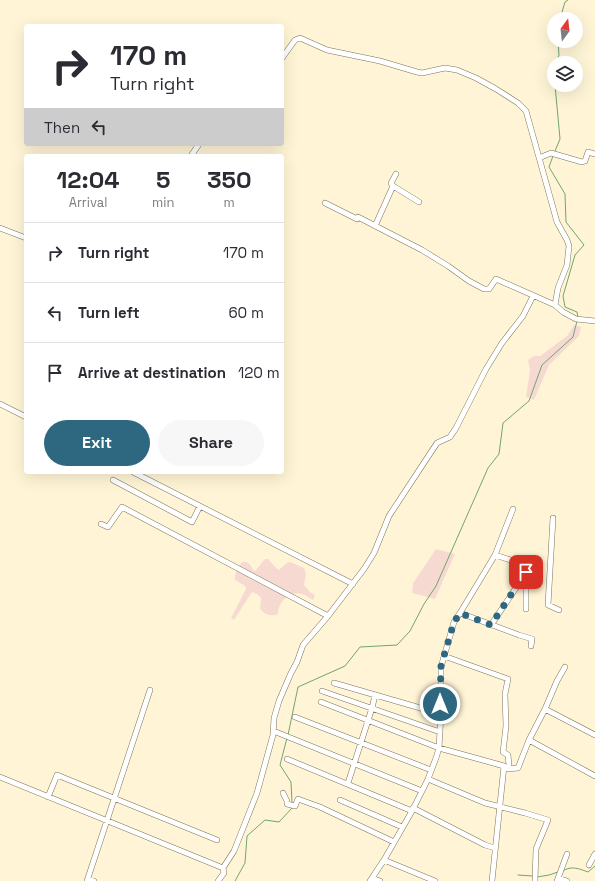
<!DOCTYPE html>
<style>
body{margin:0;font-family:"Space Grotesk",sans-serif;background:#f7f7f7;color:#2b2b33;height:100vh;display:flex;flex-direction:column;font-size:15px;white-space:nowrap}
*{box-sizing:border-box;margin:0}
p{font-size:13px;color:#7c7c81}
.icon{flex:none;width:22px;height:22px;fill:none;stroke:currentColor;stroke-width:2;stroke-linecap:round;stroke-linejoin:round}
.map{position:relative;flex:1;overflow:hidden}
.sheet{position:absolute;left:24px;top:154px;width:260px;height:320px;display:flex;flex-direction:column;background:#fff;border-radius:4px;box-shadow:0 4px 16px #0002}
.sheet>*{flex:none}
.banner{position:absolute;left:24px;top:24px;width:260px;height:122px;border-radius:4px;box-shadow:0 4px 16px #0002;background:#fff;color:#2b2b33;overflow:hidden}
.needle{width:26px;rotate:15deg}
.tools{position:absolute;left:547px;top:12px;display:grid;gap:8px}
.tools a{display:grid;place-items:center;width:36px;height:36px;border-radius:50%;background:#fff;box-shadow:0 4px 16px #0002;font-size:20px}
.pin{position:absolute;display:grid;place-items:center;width:34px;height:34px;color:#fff;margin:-17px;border-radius:8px;box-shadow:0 2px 6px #0006}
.me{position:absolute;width:44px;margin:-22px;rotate:0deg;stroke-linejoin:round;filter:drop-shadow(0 0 3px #0008)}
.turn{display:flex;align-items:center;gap:14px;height:84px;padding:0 20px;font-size:18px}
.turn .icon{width:52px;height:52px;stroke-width:2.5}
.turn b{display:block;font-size:28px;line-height:34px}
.then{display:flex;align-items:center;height:38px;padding:0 20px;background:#0003;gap:8px;font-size:15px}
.eta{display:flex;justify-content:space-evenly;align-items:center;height:68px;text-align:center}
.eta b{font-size:24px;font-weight:700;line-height:28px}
.button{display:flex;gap:8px;margin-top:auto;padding:8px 20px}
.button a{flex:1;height:46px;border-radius:24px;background:#2e6880;color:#fff;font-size:16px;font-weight:700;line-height:46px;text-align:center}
.button a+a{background:#f7f7f7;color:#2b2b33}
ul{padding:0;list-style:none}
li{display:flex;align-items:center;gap:12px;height:60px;padding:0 20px;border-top:1px solid #e1e1e2}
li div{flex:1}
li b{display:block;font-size:15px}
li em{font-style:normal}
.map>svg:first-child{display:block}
.green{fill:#f6dad2}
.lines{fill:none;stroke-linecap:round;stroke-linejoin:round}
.stream{stroke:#72a472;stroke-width:1}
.minor-casing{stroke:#7d7459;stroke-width:6}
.minor{stroke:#fff;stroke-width:5}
.route{stroke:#2e6880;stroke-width:7;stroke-dasharray:0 12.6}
</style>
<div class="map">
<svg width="595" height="881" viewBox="0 0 595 881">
<rect width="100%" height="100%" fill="#fff5d6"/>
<path class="green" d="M574,325L581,327L579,336L549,365L534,400L526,397L530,370L528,360L534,356H540L567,336Z
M436,549L455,554L435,599L412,593L413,583Z
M265,559H268L278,570C283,568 284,563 290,562L304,568L306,574L304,585L310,592L315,595L313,600C309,598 306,595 302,594C289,590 278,603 278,614C273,617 263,615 260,608C260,606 261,602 261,598L257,594L252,592L234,620L231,618L246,589L245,586L235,580C234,574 238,567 242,562C250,560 250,567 255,571Z"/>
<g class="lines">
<path class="stream" d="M560,19L565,2L568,0
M556,63L559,55L558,41
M555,85L560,139L555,151
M553,156L549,167L565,194L566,222L584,245L575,255L563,296L565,307L577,312L578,318
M288,735L298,687L345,666L360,647L397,645L410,631L424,604L436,586L488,468L499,454L503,423L529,401L542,365L573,337L577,321
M287,738L280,765L291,782L292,803
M563,871C571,865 580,869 588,872L595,866
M518,875L532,876
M537,877L549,875L558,872
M235,881L245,863L247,836L265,820L279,822L292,808"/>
<defs>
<path id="minor" d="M282,58L295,40L300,38L327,50L380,61L417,72L422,73L445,68L457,70L476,78L496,89L518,103L526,111L557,222L567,240L569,246L567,265L558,288L555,305
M191,156L199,144
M539,158L551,153L582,162L585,161L588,152L595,154
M393,186L419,202
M325,203L357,219L358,217L422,250L448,266L469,281L484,289H489L496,279L555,305L563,312L576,319L595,321
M375,226L393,186L391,183L396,174
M0,228L26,238
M0,404L26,417
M133,472L353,584
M113,480L192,522L200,506
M553,518L548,605L559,610
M101,524L108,527L122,507L328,616
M495,555L526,565V609
M460,613L519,635L532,639L531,646
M491,625L526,573
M444,656L508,679L505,694L506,726L503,752L508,755L509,765L507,769L504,768
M334,683L441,714
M322,691L440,732
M321,702L439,748L504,766L492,881
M545,709L595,735
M295,717L431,770
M276,732L422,791
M529,740L595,776
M287,759L412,811
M507,769L518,768L529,740L545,709L557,681L565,667
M0,777L223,868
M428,779L485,803L525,813L548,820L536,849L535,881
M348,783L372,708L375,695
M283,793L287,801V804L295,806L298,799L320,807L394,842
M48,797L57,775L217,840
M340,800L402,827
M413,808L485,845L495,848
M384,860L435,881
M589,865L595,854
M372,878L380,881
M558,878L567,881
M88,879L94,881
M87,881L150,690
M218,881L224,873L223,868L234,851L257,793L273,735L274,718L279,701L291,673L297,662L303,645L328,616L364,569L374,553L389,516L437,443L450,437L456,428L486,369L502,343L523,316L533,296
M370,881L384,860L412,811L428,779L436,758L439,748L441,714V667L454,622L460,613L495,555L513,509
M557,881L567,854"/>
</defs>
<use href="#minor" class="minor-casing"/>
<use href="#minor" class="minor"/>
</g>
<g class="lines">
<path class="route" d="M440,704L441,666L454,622L460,613L491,625L526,572"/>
</g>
</svg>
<div class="tools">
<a><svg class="needle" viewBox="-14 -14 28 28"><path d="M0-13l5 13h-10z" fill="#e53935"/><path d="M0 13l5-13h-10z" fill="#7c7c81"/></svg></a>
<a><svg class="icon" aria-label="layers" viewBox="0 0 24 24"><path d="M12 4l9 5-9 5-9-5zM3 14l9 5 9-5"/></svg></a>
</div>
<div class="pin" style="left:526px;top:572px;background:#d93025"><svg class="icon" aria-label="arrive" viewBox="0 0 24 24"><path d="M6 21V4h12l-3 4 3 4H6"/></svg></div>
<svg class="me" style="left:440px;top:704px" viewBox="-20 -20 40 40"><circle r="17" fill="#2e6880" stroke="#fff" stroke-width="3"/><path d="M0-11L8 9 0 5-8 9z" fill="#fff"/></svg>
<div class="banner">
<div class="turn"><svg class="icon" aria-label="right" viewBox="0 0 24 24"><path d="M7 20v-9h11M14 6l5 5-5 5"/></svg><div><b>170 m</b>Turn right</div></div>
<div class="then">Then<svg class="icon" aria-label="left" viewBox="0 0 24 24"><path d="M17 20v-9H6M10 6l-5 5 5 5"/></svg></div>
</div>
<section class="sheet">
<div class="eta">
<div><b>12:04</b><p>Arrival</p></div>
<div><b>5</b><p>min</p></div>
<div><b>350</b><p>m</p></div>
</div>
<ul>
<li><svg class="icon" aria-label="right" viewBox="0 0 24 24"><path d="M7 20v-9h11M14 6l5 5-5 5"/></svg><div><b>Turn right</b></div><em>170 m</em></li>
<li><svg class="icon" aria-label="left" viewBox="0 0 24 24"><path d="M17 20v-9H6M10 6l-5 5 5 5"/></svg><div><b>Turn left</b></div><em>60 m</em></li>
<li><svg class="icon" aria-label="arrive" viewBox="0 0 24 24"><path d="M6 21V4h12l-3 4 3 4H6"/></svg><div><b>Arrive at destination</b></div><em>120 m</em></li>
</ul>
<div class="button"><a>Exit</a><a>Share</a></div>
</section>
</div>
